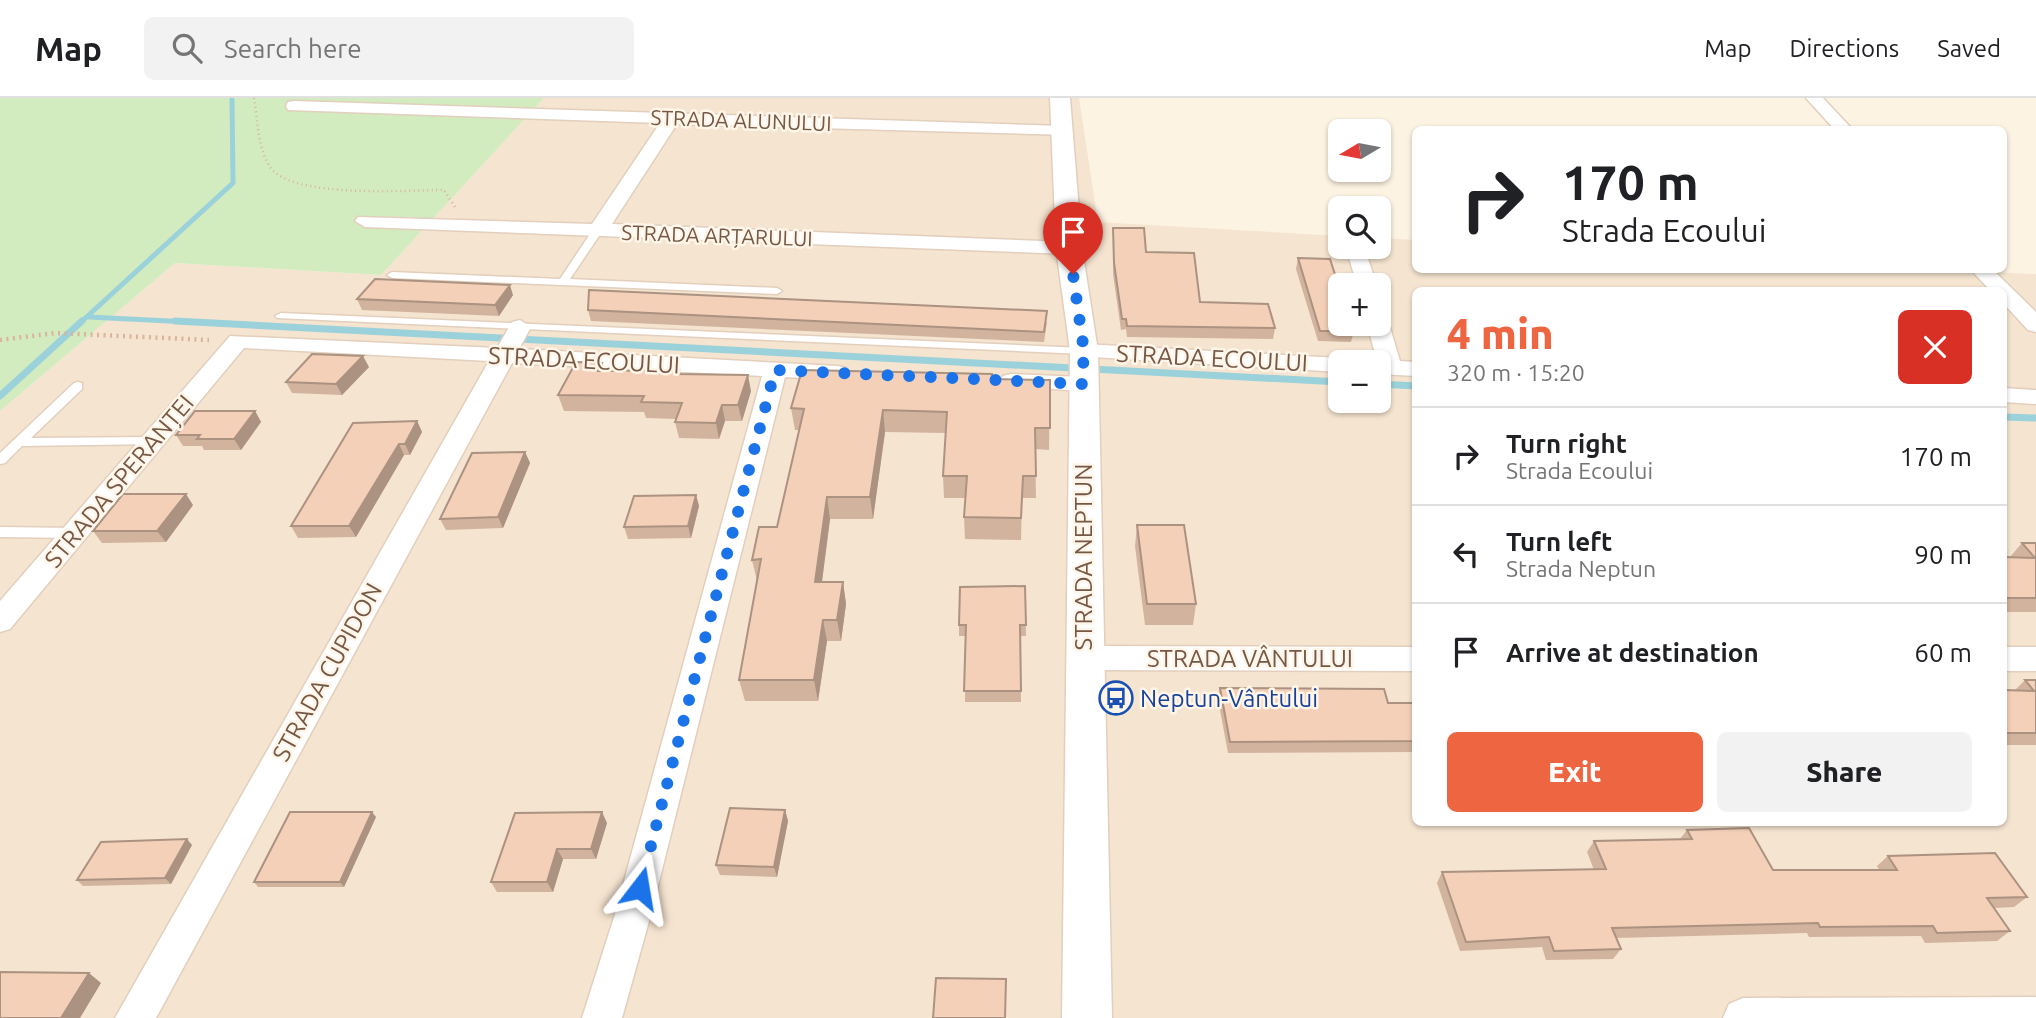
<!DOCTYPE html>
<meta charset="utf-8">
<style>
body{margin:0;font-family:Ubuntu,sans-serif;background:#f2f2f2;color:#202124;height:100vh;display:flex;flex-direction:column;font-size:26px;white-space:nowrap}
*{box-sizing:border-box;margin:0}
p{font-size:23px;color:#757577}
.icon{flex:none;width:38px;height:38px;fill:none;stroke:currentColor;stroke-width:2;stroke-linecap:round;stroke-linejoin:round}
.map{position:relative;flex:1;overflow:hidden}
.panel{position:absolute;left:1412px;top:189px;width:595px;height:539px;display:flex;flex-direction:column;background:#fff;border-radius:10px;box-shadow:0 2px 5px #0004}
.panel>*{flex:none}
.hud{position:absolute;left:1412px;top:28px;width:595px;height:147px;border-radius:10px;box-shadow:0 2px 5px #0004;background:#fff;color:#202124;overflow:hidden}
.needle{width:46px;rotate:260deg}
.fabs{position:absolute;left:1328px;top:21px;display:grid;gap:14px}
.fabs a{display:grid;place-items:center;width:63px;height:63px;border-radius:10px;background:#fff;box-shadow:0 2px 5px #0004;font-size:35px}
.pin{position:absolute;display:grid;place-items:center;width:60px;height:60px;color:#fff;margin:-72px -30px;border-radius:50% 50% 50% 0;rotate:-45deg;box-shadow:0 0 7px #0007}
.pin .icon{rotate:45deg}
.me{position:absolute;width:77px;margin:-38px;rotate:14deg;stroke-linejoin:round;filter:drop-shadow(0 0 5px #0008)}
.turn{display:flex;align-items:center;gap:24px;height:147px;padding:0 35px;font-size:32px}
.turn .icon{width:91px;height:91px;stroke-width:2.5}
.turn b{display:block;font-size:49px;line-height:60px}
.round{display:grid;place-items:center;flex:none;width:74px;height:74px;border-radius:10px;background:#f2f2f2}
.overview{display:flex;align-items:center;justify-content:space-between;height:119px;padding:0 35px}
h1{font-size:42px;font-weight:800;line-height:52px;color:#ee6641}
.cta{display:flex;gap:14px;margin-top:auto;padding:14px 35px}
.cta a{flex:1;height:80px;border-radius:10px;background:#ee6641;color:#fff;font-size:28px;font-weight:800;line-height:80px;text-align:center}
.cta a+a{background:#f2f2f2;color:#202124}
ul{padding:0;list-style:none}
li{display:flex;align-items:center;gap:21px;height:98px;padding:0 35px;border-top:2px solid #e0e0e0}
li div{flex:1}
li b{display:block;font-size:26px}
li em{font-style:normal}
header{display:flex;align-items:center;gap:42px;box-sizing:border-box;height:98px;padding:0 35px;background:#fff;border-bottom:2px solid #e0e0e0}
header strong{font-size:33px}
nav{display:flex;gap:38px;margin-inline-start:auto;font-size:24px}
.search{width:490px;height:63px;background:#f2f2f2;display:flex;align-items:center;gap:18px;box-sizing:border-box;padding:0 24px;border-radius:10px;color:#757577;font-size:26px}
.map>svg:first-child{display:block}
.residential{fill:#f5e4d0;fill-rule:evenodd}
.green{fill:#d2ecc0}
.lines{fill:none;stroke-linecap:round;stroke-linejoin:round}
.stream-far1{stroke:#9bd1da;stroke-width:5}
.stream{stroke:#9bd1da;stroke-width:7}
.service-casing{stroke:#e2cfbd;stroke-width:3}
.minor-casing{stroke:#e2cfbd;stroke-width:3}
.tertiary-casing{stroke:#e2cfbd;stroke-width:3}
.path-far1{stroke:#d9b39b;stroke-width:2.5;stroke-dasharray:1 3.5;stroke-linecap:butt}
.path{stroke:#d9b39b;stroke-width:4.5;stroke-dasharray:2 4.5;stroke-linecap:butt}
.service{fill:#fff;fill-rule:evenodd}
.minor{fill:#fff;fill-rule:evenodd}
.tertiary{fill:#fff;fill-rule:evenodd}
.wall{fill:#d2b39e}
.shaded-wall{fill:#ab9281}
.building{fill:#f4d0b8;stroke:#ab9281;stroke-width:2}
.route{stroke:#1a73e8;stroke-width:12;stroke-dasharray:0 21.6}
.labels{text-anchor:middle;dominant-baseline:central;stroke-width:5;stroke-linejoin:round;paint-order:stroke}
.far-street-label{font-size:21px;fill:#765847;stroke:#fff6e9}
.street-label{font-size:24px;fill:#765847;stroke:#fff6e9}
.transit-label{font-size:24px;fill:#164399;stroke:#fff6e9;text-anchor:start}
</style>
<header>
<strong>Map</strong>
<div class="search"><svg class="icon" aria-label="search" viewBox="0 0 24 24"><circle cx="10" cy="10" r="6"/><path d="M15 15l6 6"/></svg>Search here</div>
<nav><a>Map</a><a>Directions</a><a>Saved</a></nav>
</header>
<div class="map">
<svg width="2036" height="920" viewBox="0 0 2036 920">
<rect width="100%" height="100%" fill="#fdf3e2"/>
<path class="residential" d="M544,0H1079L1098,124L1340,138V149H1379V140L1416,142V172H1948L2036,176V920H0V313L175,165L381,177ZM1340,187H1379V226H1340ZM1416,192H2004V724H1416ZM1340,264H1379V303H1340Z"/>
<path class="green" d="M0,0H544L381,177L175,165L0,313Z"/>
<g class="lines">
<path class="stream-far1" d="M89,219L209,225
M80,225L233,85L232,0"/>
<path class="stream" d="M175,223L1340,284
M1379,286L1416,288
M0,298L82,223
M2004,319L2036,320"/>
<defs>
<path id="service" d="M598,129L603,132L570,181L777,190L782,193L777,196L392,180L387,177L392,174L560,181L594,130Z
M281,215L1084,250L1090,253L1084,256L277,220L275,218Z
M78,284L82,285V291L31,340L153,339L157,340L159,343L157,346L22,348L5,365L0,366V355L74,285Z
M0,429L75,430L82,435L75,440L0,439Z"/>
<path id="minor" d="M1806,0H1823L1853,32H1835Z
M294,3L1062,28L1068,29L1071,33L1068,37L677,26L612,126L1069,144L1079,150L1069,156L365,129L355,123L358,119L592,126L660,25L288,12L286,8L288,4Z
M1350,149H1364L1377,187H1357L1347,153Z
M1971,172H1993L2036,214V234L2028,232L2004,206V192H1990Z
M1379,220L1389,226L1400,263L1416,264V278L1379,276V264H1371L1377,263L1367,226H1379Z
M520,222L531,229L519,251L838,268L846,270L850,275L846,280L838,282L785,279L651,816L622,920H582L615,816L762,278L512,265L156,920H115L489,263L244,250L10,531L0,534V503L230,238L497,250L512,224Z
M1084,246L1340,260L1350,264H1340V274L1076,258L1073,253Z
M1011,276L1082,279L1090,281L1094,286L1090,291L1082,293L1003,288L999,283L1003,278Z
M2004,290L2036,292V306L2004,304Z
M1084,548L1416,549V573L1084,572L1073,568L1069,560L1073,552Z
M2004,549H2036V573H2004Z
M2036,899V920H1723L1729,906L1743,900Z"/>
<path id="tertiary" d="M1050,0H1070L1082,150L1098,253L1112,920H1062L1070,253L1056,150Z"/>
</defs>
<use href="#service" class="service-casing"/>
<use href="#minor" class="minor-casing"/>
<use href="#tertiary" class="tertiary-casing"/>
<path class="path-far1" d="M254,0C258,22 257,49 270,69C292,101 407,92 444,92L455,109"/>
<path class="path" d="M0,242L55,235L209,242"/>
<use href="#service" class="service"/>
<use href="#minor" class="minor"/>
<use href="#tertiary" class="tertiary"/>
</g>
<path class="wall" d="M1113,130L1146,154L1200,204L1275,230L1273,241L1127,239L1126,231L1121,232L1113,176Z
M1298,160L1354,233L1351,244L1318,243L1296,171Z
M513,197L499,218L362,212L357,201Z
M588,212L1047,224L1044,244L591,223Z
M369,269L342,297L292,295L286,284Z
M605,273L680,276L751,293L742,323H725L719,341L679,340L675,324L677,321L646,320L644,314L564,313L558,297Z
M992,281L1050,282L1049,352L1035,351L1036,400H1022L1021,442L965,441L964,419L965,400H944L943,378L946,335L885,334L873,421H830L822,484H843L846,506L841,543H827L818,603H745L739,582L757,483L752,462L777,429L799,332H795L791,310Z
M255,313L261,324L241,352H204L202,348H183L176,337Z
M417,323L422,334L410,357H404L356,439L298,440L291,428Z
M525,354L530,365L503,430L446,432L440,421Z
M696,397L699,408L691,440L628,441L624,429Z
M193,407L166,444L102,445L93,433Z
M1137,427L1196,506L1193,527H1145L1135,448Z
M2022,445H2036V514H2004V459H2010Z
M1025,488L1026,538H1020L1021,604H965L966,538H959V527Z
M2025,582H2036V647H2004V592H2015Z
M1220,590L1388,605H1416V654L1228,655L1218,601Z
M785,712L788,723L777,779L720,777L716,767Z
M376,719L344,789H258L254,784Z
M607,725L596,761H563L553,794H497L491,784Z
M1687,732L1773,772H1879L1877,768L1888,758L2027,799L2014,809L1994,810L2010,833L1997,843L1925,845L1921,838L1809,839L1807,835L1616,840L1621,851L1613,861L1546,862L1542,849L1460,853L1437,785L1442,774L1594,772L1587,754L1594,743L1680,741Z
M192,747L171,786L83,788L77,782Z"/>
<path class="shaded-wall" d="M510,187L513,197L499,218L495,207Z
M363,258L369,269L342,297L336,286Z
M602,265L607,281L598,273Z
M748,277L751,293L742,323L738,307Z
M722,307L725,323L719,341L716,325Z
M883,312L885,334L873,421L870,399Z
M255,313L261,324L241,352L234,341Z
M417,323L422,334L410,357L405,346Z
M399,346L404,357L356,439L349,428Z
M525,354L530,365L503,430L498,419Z
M186,396L193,407L166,444L157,433Z
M696,397L699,408L691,440L688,428Z
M827,399L830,421L819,506L815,484Z
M843,484L846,506L841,543L837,522Z
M823,522L827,543L818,603L814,582Z
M785,712L788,723L777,779L774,769Z
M372,714L376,719L344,789L340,784Z
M602,714L607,725L596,761L591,751Z
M187,741L192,747L171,786L165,780Z
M557,751L563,761L553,794L547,784Z
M89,875L101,885L80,920H61Z"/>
<path class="building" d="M1113,130H1144L1146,154L1194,155L1200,204L1268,206L1275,230L1127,228L1126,221H1122L1114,165Z
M1298,160L1330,161L1340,192V226H1352L1354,233H1320Z
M375,181L510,187L495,207L357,201Z
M589,192L1047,213L1044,234L588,212Z
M312,256L363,258L336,286L286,284Z
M576,264L602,265L598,273L679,272L677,276L748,277L738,307H722L716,325L675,324L682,305L641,304L644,298L558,297Z
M802,272L992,276V281L1050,282V330H1035L1036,378H1023L1021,420L964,419L967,378H943L947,314L883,312L870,399H827L815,484H843L837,522H823L814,582H739L761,461L752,462L759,429H777L804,311L791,310Z
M195,313H255L234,341H197L200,337H176Z
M417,323L405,346H399L349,428H291L353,325Z
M525,354L498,419L440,421L472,355Z
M123,396H186L157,433H93Z
M696,397L688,428L624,429L634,398Z
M1137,427H1184L1196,506H1147Z
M2022,445H2036V500H2004V459L2035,460Z
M1025,488L1026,527H1020L1021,593H964L966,527H959L960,489Z
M2025,582H2036V635H2004V592L2034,593Z
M1220,590L1384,591L1388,605H1416V643L1230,644Z
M730,710L785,712L774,769L716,767Z
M290,714H372L340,784H254Z
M602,714L591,751H557L547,784H491L515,715Z
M1749,730L1773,772H1897L1888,758L1995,755L2027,799L1987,800L2010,833L1937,835L1933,828L1820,829L1818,825L1612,830L1621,851L1554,853L1549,839L1466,844L1442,774L1606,771L1594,743L1692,741L1687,732Z
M187,741L165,780L77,782L101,744Z
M0,874L89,875L61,920H0Z
M936,880L1006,881L1005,920H933Z"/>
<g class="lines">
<path class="route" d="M640,790L775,272L1082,286L1084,253L1073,176"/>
</g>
<defs>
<symbol id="bus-ring" viewBox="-11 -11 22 22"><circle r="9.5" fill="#fff6e9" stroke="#1a4fb4" stroke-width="1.5"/><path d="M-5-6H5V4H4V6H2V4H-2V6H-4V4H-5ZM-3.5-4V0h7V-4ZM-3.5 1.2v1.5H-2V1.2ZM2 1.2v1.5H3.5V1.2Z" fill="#1a4fb4"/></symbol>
</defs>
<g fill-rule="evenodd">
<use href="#bus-ring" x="1097" y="581" width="38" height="38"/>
</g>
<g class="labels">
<g class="far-street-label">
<text transform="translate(741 22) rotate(2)">STRADA ALUNULUI</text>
<text transform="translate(717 137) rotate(2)">STRADA ARȚARULUI</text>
</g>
<g class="street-label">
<text transform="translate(1212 260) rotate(3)">STRADA ECOULUI</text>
<text transform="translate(584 262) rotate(3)">STRADA ECOULUI</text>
<text transform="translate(119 383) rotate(-50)">STRADA SPERANȚEI</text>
<text transform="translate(1083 459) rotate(-90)">STRADA NEPTUN</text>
<text x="1250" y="560">STRADA VÂNTULUI</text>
<text transform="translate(327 574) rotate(-61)">STRADA CUPIDON</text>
</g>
<g class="transit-label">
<text x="1140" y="600">Neptun-Vântului</text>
</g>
</g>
</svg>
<div class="fabs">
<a><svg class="needle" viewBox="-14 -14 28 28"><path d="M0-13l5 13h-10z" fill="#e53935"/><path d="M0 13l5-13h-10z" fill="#757577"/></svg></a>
<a><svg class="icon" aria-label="search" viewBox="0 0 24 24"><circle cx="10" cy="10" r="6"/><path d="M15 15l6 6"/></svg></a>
<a>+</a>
<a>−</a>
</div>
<div class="pin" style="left:1073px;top:176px;background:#d93025"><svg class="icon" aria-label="arrive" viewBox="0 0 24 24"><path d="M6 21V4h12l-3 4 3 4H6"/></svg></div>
<svg class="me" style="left:640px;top:790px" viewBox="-20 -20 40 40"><path d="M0-17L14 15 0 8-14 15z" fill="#1a73e8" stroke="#fff" stroke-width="4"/></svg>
<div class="hud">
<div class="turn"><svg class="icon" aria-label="right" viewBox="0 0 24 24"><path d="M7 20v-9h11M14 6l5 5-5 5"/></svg><div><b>170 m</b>Strada Ecoului</div></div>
</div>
<section class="panel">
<div class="overview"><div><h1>4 min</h1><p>320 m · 15:20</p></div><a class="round" style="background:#d93025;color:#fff"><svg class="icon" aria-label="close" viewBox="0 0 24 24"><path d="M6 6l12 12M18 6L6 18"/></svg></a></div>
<ul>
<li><svg class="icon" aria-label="right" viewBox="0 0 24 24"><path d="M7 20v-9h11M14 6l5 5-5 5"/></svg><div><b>Turn right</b><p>Strada Ecoului</p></div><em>170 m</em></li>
<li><svg class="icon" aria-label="left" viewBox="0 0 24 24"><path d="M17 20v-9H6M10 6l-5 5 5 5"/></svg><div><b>Turn left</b><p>Strada Neptun</p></div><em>90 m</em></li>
<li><svg class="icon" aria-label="arrive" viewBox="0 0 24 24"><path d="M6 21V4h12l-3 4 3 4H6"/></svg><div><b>Arrive at destination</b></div><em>60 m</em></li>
</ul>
<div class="cta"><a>Exit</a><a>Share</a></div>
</section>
</div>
